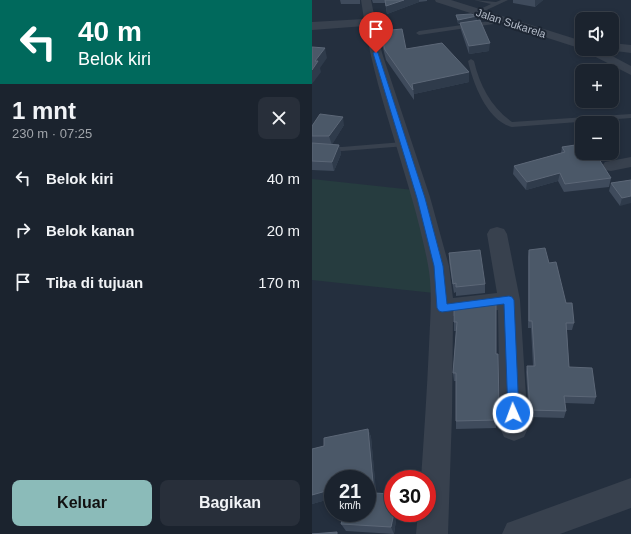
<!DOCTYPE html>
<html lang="id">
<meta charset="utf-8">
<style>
body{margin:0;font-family:Helvetica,sans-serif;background:#282f3a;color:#f1f3f6;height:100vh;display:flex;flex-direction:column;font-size:15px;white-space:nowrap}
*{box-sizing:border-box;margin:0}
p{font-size:13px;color:#a0a4aa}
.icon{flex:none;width:22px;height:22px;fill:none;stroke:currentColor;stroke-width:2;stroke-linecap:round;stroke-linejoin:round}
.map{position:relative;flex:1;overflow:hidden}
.panel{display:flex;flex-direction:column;background:#1b232e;width:312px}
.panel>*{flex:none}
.top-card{background:#00695c;color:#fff;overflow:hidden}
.fabs{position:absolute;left:263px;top:12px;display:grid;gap:8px}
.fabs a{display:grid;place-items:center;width:44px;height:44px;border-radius:8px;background:#1b232e;box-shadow:0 2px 6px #0003,0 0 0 1px #39404a;font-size:20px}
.speed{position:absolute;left:12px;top:470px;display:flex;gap:8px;font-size:20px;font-weight:700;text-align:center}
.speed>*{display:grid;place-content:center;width:52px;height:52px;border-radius:50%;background:#1b232e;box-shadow:0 2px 6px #0003,0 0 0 1px #39404a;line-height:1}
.speed small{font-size:10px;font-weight:400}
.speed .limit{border:6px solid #d22;background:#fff;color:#111}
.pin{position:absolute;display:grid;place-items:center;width:34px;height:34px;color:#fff;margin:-41px -17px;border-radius:50% 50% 50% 0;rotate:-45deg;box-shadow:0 0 4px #0007}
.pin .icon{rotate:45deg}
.me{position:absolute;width:44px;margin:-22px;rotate:358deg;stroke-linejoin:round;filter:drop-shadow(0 0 3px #0008)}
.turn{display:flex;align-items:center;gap:14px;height:84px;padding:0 12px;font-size:18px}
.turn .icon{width:52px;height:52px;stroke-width:2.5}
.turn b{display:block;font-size:28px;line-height:34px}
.round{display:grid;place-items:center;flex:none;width:42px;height:42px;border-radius:8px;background:#282f3a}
.summary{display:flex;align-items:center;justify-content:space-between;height:68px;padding:0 12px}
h1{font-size:24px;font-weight:700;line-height:30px}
.action{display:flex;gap:8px;margin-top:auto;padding:8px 12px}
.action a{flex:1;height:46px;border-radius:8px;background:#8bbbb9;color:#111;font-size:16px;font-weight:700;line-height:46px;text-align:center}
.action a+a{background:#282f3a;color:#f1f3f6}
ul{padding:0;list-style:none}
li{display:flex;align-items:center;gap:12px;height:52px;padding:0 12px}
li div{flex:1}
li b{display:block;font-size:15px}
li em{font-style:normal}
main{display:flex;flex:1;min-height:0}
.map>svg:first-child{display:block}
.green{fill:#263c3f}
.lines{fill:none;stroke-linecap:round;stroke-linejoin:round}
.lane{fill:#38414e;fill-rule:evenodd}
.street{fill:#38414e;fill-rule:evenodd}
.wall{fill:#3f4b5c}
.shaded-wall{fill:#2f3b4b}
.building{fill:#4b5868;stroke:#5c6777}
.route{fill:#1a73e8;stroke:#114b97}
.labels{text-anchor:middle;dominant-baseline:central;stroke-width:4;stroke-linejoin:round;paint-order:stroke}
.far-street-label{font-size:11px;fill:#b4bcc9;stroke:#1d2633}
</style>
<main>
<section class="panel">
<div class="top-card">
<div class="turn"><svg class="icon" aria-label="left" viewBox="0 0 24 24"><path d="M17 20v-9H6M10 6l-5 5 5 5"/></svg><div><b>40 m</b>Belok kiri</div></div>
</div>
<div class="summary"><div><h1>1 mnt</h1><p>230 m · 07:25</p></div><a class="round"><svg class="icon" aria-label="close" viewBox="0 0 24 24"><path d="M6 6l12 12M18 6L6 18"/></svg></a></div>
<ul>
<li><svg class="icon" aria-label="left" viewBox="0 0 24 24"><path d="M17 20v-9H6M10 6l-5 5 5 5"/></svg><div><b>Belok kiri</b></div><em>40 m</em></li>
<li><svg class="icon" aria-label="right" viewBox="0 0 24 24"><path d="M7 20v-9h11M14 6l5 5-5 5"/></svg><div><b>Belok kanan</b></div><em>20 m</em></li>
<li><svg class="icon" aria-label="arrive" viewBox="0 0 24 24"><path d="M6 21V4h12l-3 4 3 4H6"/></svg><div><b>Tiba di tujuan</b></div><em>170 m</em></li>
</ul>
<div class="action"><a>Keluar</a><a>Bagikan</a></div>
</section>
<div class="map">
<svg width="319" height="534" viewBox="0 0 319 534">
<rect width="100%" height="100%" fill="#242f3e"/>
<path class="green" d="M0,179L111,191L122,293L0,280Z"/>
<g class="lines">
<path class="lane" d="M162,0L184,2L189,0H196L166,14L164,13V11L179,4Z
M193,19L196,21L195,22L107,35L104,33L107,31Z
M159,59L162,61C168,86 179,107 200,122L319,114V118L200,127C175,121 161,83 156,61Z
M91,142L95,144L94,146L30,151L0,150V146L30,147Z"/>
<path class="street" d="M49,0H59L70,53L118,197L137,266L141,298L185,293L175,234L178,229L185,227L192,229L195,234L208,300L216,428L212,437L202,441L192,437L188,428L186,310L141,316L140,414L136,534H104L106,513H115V479H109C112,435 115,391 117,346C118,320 121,291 116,265C101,184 67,107 53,26L0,30V22L52,19Z
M123,0H139L270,41V49L124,2Z
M300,43L319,45V53L296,50L300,49Z
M272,49H287L319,66V75L274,52Z
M319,157V167L299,171L293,170L290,166L293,162Z
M319,478V508L248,534H190L195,523Z"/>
</g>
<path class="wall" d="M28,0H48V4H29Z
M60,0H115V1L107,2L75,14L73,3H61Z
M201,0H231L223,7L201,3Z
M144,15L165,20L177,51L157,54L149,30L148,24H146L145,19Z
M68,31L94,49L157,82L102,94V100L74,60L69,40Z
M32,125L20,144L27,145L29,154L22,171L0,170V126Z
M250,147L299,178L297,187L252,192L246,181L214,190L201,174L202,166L249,153Z
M319,180L308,206L297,191L299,183Z
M217,250L237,263L254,303L262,323L260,330H255L257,367L284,397L282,404L253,403L254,411L252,418L217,417L214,372L215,366H221L219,328H216V257Z
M137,253L173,284V293L144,296V292L142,293L137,262Z
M142,308L184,354L187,408L186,416H184V428L144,429V381H142L141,373L144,331H142Z
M56,429L59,437L64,493L81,513H85L82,534L34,531L29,524L55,479H21V498L0,504V449L12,446Z"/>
<path class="shaded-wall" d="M92,0H107V2L75,14L74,6Z
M223,0H231L223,7Z
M165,16V20L146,24V20Z
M178,43L177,51L157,54V46Z
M13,48L15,58L8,68L9,72L0,84V70L3,61Z
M157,72V82L102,94L100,84Z
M31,117L32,125L20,145L17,136Z
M27,145L29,154L22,171L20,162Z
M248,173L246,181L214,190L215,182Z
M319,196V203L308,206L310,198Z
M56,429L59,437L65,501L62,493Z
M21,489V498L0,504V495Z
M82,513H85L82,534L79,527Z"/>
<path class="building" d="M73,0H92L74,6Z
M159,14L165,16L146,20L144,15Z
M168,20L178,43L157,46L148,23Z
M90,29L94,49L130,43L157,72L100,84L101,90L73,50L68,31Z
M0,47L13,48L3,61H6L0,70Z
M8,114L31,117L17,136H0V126Z
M0,143L27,145L20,162L0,161Z
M270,144V153H283L299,178L253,184L248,173L215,182L202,166L253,152L250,147Z
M319,180V196L310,198L299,183Z
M233,248L237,263L244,262L254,303H260L262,323H254L257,367L280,368L284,397L252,396L254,411L218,410L215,366H223L220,321H217V250Z
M168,250L173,284L144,287V283L141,284L137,253Z
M184,304V354H186L187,408H184V420L144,421V373H141L145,322H142V308Z
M56,429L62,493L81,494L82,513L79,527L29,524L32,513H55V479H21V489L0,495V449L12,446V438Z
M25,532V534H0Z"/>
<path class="route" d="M64,51L66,53L113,198L131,266L135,304L197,296L200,297L202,300L207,413L205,416L201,418L197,416L196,413L192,304L130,312L127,311L125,308L122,266L105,198L61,53Z"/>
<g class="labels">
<g class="far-street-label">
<text transform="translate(199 23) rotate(18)">Jalan Sukarela</text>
</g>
</g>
</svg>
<div class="fabs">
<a><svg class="icon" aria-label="sound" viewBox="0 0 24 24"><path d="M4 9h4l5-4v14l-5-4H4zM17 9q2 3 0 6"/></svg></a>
<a>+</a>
<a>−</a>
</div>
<div class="speed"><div>21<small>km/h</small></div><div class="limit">30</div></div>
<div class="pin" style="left:64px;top:53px;background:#d93025"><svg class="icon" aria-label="arrive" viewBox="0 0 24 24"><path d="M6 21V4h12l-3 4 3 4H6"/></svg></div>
<svg class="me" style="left:201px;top:413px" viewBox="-20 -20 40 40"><circle r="17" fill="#1a73e8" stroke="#fff" stroke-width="3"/><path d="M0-11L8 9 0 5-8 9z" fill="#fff"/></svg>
</div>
</main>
